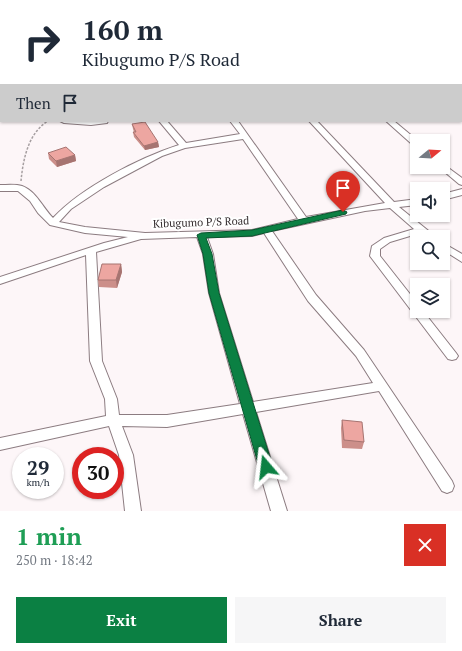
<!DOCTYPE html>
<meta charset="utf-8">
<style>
body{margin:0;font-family:"PT Serif",serif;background:#f6f6f7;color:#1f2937;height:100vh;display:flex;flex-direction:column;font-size:15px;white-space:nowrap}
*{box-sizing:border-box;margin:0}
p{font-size:13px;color:#747a83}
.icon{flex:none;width:22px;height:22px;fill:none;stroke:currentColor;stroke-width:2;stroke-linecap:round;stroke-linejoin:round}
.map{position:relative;height:511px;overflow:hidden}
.details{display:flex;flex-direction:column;background:#fff;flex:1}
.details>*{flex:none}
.top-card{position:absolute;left:0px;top:0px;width:462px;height:122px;box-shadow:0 1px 3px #0004;background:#fff;color:#1f2937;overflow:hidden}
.needle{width:26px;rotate:72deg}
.tools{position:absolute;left:410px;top:134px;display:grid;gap:8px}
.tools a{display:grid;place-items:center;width:40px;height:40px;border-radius:0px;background:#fff;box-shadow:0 1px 3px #0004;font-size:20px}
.speed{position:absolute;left:12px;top:447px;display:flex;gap:8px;font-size:20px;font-weight:700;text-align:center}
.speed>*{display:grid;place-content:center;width:52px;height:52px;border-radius:50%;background:#fff;box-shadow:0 1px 3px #0004;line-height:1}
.speed small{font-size:10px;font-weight:400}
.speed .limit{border:6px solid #d22;background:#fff;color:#111}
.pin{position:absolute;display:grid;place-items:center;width:34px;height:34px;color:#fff;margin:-41px -17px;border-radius:50% 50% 50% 0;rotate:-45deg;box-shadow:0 0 4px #0007}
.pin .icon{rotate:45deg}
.me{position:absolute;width:44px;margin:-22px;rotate:343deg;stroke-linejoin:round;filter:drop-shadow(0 0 3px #0008)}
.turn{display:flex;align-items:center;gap:14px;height:84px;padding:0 16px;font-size:18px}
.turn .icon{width:52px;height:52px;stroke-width:2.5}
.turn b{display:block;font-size:28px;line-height:34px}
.then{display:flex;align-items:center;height:38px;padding:0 16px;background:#0003;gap:8px;font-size:15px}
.round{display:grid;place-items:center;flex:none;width:42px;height:42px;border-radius:0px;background:#f6f6f7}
.summary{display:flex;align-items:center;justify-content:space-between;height:68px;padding:0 16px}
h1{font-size:24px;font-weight:800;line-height:30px;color:#1e9e55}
.primary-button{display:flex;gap:8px;margin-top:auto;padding:8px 16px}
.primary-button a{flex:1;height:46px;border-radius:0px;background:#0b8043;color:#fff;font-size:16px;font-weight:800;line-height:46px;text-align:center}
.primary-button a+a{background:#f6f6f7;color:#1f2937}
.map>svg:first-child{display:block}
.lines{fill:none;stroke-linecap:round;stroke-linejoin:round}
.minor-casing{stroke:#8c7c81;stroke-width:2}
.path-far1{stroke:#a69fa1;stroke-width:1;stroke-dasharray:2 1;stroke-linecap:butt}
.path{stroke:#a69fa1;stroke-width:1.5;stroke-dasharray:2.5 1.5;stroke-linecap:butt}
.minor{fill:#fff;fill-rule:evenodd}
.wall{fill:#cc8f8a}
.shaded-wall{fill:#a67471}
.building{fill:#eda6a1;stroke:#a67471}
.route{fill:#0b8043;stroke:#07532c}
.labels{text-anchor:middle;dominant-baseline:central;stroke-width:4;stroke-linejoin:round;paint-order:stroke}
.street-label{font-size:11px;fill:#362f31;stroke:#fff}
</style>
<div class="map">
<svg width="462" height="511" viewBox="0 0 462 511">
<rect width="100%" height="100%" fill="#fdf6f8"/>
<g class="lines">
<defs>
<path id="minor" d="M161,0H167V1H161Z
M398,0H403V1H398Z
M0,10H1V12H0Z
M461,46H462V50H461Z
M0,114H1V118H0Z
M60,121H108L107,123L91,125L64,123Z
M159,121H167L186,143L240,134L230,121H238L306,217L385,203L309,121H317L394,202L417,199V205L399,207L436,237H425L420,233L390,242L380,249V256L417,303V311H423L456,353L458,356L456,359L452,360L448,359L370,256L372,246L384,238L414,229L390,208L365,211L272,231L316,295L364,350L452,481L454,486L452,491L447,493L442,491L379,391L256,412L287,511H271L243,414L167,427L122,426L133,455L141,511H125L119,455L109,426L0,450V438L106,416L105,399L90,361L86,255L0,284V277L104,243L128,237L85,233L50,225L38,213L30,201L18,191H0V185C7,185 16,184 22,186C36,191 43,208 53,218C82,187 139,158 179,145ZM243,139L298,219L252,230L145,233L85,227L59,222L71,209L104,187L162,156L185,148ZM264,233L308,301L356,356L373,383L253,402L219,293L213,254L207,237L252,236ZM197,237L203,254L209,293L240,404L167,415H119L117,399L102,361L96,252L141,239Z
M386,121H394L418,141L417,146H414Z
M443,164L462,178V185L459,184L440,168L443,167Z
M462,189V195L443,200V194Z
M443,243L462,254V262L443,250Z"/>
</defs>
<use href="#minor" class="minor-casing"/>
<path class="path-far1" d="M263,1L272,0"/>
<path class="path" d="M21,181C23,160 28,133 48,121"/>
<use href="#minor" class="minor"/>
</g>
<path class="wall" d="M104,0H153L148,1H106Z
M132,124L158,142L159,147L145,150L134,137L133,132H134L133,129Z
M48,153L75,155L76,161L57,167L49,159Z
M121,264L122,272L117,288L99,287L98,280Z
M342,420L364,442L362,449L342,448L341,428Z
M84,490H106L105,495H85Z"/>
<path class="shaded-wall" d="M64,0H71H70V1H57Z
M127,0H153L148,1H121Z
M158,142L159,147L145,150L144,146Z
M75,155L76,161L57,167L56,161Z
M121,264L122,272L117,288L116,280Z
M104,490H106L105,495Z"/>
<path class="building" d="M41,0H64L57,1H42Z
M111,0H127L121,1H112Z
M320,0H363V1H322Z
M145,122L158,142L144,146L133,132H136L132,124Z
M66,147L75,155L56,161L48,153Z
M102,264H121L116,280H98Z
M342,420L362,422L364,442L344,440Z"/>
<path class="route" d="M343,210L347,212L346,214L252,236L206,238L212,254L219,293L273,467L271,471L266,473L261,471L259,467L209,293L203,254L197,235L201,233L252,230Z"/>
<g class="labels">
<g class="street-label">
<text transform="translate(201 222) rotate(-2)">Kibugumo P/S Road</text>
</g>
</g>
</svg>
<div class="tools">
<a><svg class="needle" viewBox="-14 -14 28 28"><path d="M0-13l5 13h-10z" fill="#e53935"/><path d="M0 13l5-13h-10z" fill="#747a83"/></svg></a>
<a><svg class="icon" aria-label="sound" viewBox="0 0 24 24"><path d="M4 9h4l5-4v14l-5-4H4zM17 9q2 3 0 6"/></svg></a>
<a><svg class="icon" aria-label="search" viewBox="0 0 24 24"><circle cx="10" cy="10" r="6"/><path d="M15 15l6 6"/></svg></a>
<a><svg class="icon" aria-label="layers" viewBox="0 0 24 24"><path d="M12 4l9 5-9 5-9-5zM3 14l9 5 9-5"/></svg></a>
</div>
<div class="speed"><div>29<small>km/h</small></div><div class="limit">30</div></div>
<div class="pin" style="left:343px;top:212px;background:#d93025"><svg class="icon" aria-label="arrive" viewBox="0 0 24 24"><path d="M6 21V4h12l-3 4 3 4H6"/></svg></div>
<svg class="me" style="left:266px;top:467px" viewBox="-20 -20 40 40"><path d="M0-17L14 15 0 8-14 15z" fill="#0b8043" stroke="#fff" stroke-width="4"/></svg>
<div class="top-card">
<div class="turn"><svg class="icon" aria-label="right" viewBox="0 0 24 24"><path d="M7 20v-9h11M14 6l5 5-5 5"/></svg><div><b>160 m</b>Kibugumo P/S Road</div></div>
<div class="then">Then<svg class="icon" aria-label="arrive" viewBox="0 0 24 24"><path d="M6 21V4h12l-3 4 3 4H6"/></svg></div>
</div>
</div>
<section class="details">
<div class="summary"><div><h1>1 min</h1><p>250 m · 18:42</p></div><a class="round" style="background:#d93025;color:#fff"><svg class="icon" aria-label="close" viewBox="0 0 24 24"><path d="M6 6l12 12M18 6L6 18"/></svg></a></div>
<div class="primary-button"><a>Exit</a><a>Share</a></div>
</section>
